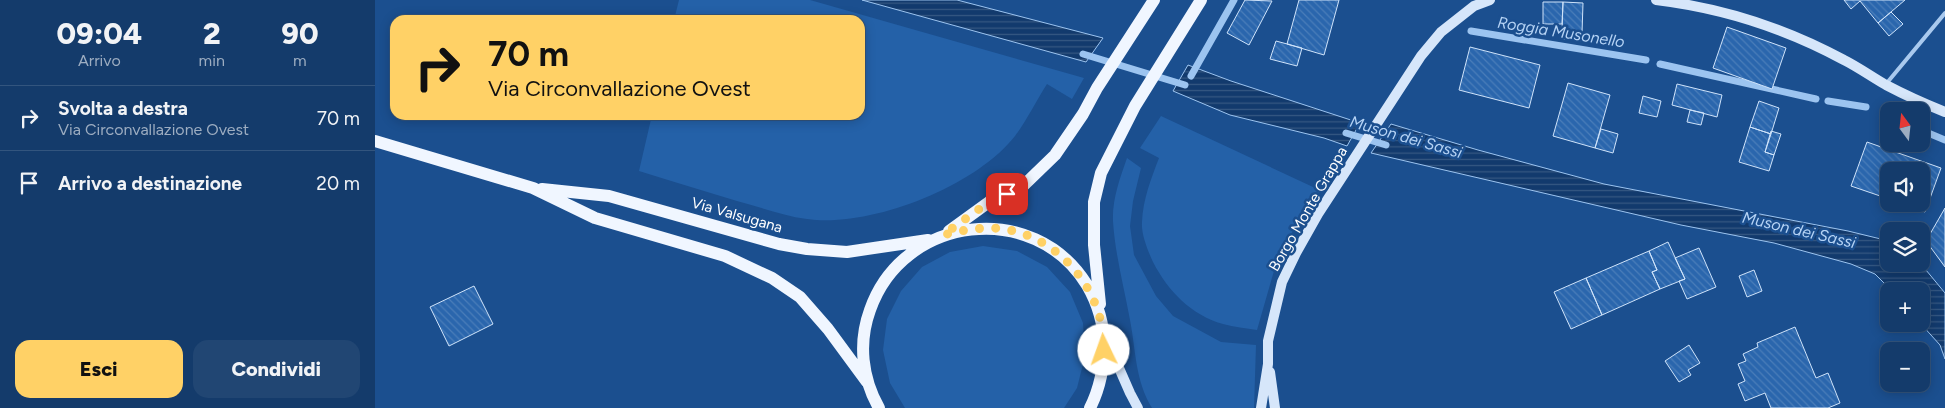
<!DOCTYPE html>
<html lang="it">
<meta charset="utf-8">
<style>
body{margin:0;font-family:Figtree,sans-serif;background:#214673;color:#f1f3f6;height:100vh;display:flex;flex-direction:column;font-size:19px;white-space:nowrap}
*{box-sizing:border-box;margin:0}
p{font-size:16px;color:#9dadc1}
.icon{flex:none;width:28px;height:28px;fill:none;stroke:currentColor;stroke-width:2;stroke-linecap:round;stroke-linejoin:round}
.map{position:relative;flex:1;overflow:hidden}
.drawer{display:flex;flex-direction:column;background:#143b6b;width:375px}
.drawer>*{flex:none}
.top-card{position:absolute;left:15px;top:15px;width:475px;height:105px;border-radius:15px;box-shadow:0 2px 12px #0003,0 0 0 1px #33557e;background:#ffd166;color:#111;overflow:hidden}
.needle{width:32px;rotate:345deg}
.fabs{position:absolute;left:1505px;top:102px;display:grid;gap:10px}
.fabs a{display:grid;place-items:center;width:50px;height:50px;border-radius:10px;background:#143b6b;box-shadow:0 2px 12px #0003,0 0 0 1px #33557e;font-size:25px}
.pin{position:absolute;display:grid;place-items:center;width:42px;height:42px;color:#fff;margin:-21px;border-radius:10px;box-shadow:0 2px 8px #0006}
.me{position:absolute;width:55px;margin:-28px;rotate:357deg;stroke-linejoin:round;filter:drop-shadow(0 0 4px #0008)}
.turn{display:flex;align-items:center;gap:18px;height:105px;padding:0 15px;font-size:22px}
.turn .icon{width:65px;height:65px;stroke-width:2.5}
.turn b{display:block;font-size:35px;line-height:42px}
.eta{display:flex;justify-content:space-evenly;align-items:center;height:85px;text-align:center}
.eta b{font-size:30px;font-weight:800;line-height:35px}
.cta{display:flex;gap:10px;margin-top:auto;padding:10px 15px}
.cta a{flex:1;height:58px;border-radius:15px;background:#ffd166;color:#111;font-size:20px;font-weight:800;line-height:58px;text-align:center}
.cta a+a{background:#214673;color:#f1f3f6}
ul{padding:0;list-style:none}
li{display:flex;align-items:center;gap:15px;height:65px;padding:0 15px;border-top:1px solid #33557e}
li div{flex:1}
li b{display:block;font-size:19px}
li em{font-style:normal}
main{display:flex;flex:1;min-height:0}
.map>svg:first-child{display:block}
.grass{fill:#2461a8}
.water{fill:url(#water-rules);stroke:#9cc4f0}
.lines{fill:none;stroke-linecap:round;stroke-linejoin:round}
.stream{stroke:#9cc4f0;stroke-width:7}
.building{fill:url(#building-back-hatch);stroke:#cfe3fa}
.lane{stroke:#a9c9ee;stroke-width:4}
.secondary{stroke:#d6e6fa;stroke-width:10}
.primary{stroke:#f0f6ff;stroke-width:12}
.route{stroke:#ffd166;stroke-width:9;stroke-dasharray:0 16.2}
.labels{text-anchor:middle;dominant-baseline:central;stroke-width:5;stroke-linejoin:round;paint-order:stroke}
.street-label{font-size:15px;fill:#fff;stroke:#1b4f8f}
.water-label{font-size:16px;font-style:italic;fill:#b5d3f5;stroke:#1b4f8f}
</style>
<main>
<section class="drawer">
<div class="eta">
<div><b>09:04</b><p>Arrivo</p></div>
<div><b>2</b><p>min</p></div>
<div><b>90</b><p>m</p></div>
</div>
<ul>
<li><svg class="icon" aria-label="right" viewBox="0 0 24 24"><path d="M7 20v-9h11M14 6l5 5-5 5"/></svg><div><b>Svolta a destra</b><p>Via Circonvallazione Ovest</p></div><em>70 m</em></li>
<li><svg class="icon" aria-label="arrive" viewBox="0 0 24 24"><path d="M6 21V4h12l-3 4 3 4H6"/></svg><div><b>Arrivo a destinazione</b></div><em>20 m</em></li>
</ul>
<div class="cta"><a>Esci</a><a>Condividi</a></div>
</section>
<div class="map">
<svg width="1570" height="408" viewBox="0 0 1570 408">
<defs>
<pattern id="water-rules" width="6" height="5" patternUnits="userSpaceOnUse" patternTransform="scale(1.25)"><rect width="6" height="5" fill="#123a6d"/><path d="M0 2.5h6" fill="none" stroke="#365883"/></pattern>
<pattern id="building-back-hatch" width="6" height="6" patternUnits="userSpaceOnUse" patternTransform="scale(1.25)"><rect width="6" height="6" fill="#2a66ad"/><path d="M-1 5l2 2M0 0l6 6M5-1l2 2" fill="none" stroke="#4a7db9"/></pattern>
</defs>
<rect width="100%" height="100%" fill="#1b4f8f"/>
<path class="grass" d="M304,0H435L709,78L697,99L672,84C661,101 652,120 640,136C600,187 495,228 432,219C408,216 385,207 362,201C329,191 296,181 264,171L277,115H485V20H299Z
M786,116L938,187L945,192L905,250L882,330C871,328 859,327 848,324C816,315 793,291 778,262C773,251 766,234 767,222C768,199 776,179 784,158L765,148Z
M752,158L766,168L758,201L755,226L759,255L781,296L798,316L846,342L881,345L879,408H777C760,380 761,351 755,320C749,287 740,254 738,221C737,200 745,178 752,158Z
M608,246L642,251L672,267L695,292L708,323L710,356L702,388L689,408H530L515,383L508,350L512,319L526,291L547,267L575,252Z"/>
<path class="water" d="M487,0H582L728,38L711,62Z
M813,65L856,81L985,123L972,146L949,138L855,115L798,91Z
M1016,124L1103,150L1229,184L1473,231L1514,241V264H1546L1570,293V359L1565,345L1546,324V291H1517L1500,274L1476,264L1399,243L1306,225L996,153Z"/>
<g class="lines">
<path class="stream" d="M1096,31L1271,60
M708,54L810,85
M1285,64L1441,99
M816,76L859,0
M1453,101L1491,107
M1510,115L1514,117
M1546,130L1570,140
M971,133L1011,145"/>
</g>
<path class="building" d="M870,0L897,1L874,45L852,33Z
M924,0H964L949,55L912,44Z
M1469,0H1530L1503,23L1485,1L1476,9Z
M1168,2H1188L1187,24H1168Z
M1188,2L1208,3L1207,33H1187Z
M1516,12L1528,24L1514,36L1503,23Z
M1352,27L1411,48L1397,89L1338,68Z
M1187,33H1207V41L1187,39Z
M901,41L927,48L922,66L895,59Z
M1095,47L1165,65L1154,108L1084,90Z
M1193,83L1235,95L1220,148L1178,136Z
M1302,84L1347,95L1342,117L1297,105Z
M1268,96L1286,101L1282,117L1264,113Z
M1384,101L1404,108L1396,134L1375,127Z
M1315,110L1329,113L1326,125L1312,122Z
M1375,127L1396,134L1390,152L1399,155L1394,171L1364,162Z
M1226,129L1243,134L1238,153L1220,148Z
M1396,131L1406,134L1399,155L1390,152Z
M1492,142L1566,168L1550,212L1526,204H1546V171H1514V199L1476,186Z
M1570,208V267L1551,241Z
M1293,242L1310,279L1285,289L1277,272L1282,270L1274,251Z
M1324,248L1341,287L1312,299L1304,281L1310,279L1300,258Z
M1274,251L1282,270L1277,272L1285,289L1227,315L1211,278Z
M1379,270L1387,291L1372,297L1364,276Z
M1211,278L1227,315L1196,329L1179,292Z
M99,286L118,324L74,346L55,307Z
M1420,327L1441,378L1453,373L1465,403L1453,408H1396L1390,393L1370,401L1363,384L1370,381L1363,364L1371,361L1368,354L1383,347L1382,343Z
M1314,345L1325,363L1313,370L1316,375L1304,382L1290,361Z"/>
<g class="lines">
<path class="lane" d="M1511,84L1570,13"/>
<path class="secondary" d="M1281,0C1347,8 1410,28 1469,60C1483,67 1497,77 1511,85C1530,95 1550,104 1570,112
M730,336L755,393L763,408
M895,372L900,408
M886,408L893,364V341L907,282L921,253L943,214L1046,56L1066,32L1099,6L1115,0"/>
<path class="primary" d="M0,141L158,188L220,218L350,256L397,278L425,297L453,329L492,382
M167,189L234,196L404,244L432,249L472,252L553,240
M574,231L614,202L649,185L680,155L708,114L722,88L779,0
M725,304L719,245V202L726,173L760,106L826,0
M504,408C487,378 483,343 495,310C528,215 659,199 712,285C723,304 729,324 729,346C729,368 725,388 715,408"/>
</g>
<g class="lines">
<path class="route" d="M632,194L614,202L568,235C584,231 600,228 617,228C680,230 730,289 729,350"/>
</g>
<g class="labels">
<g class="street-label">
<text transform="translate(933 209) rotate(-60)">Borgo Monte Grappa</text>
<text transform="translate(362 215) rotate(16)">Via Valsugana</text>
</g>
<g class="water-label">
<text transform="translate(1186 32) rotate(9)">Roggia Musonello</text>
<text transform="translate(1031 137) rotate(16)">Muson dei Sassi</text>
<text transform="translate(1424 230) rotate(13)">Muson dei Sassi</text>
</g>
</g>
</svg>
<div class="fabs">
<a><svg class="needle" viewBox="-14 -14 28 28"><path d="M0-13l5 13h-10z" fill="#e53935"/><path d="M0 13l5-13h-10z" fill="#9dadc1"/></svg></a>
<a><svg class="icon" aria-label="sound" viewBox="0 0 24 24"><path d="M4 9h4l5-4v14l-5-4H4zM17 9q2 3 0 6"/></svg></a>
<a><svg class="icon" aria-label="layers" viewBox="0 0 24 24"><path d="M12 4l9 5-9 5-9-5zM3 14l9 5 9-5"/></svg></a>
<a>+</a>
<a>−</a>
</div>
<div class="pin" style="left:632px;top:194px;background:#d93025"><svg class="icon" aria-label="arrive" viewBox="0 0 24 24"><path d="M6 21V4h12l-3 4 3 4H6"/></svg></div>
<svg class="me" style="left:729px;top:350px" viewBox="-20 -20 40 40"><circle r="19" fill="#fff"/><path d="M0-13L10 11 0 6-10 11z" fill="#ffd166"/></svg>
<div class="top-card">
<div class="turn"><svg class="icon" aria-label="right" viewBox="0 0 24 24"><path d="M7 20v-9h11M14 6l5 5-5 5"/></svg><div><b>70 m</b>Via Circonvallazione Ovest</div></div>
</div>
</div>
</main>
